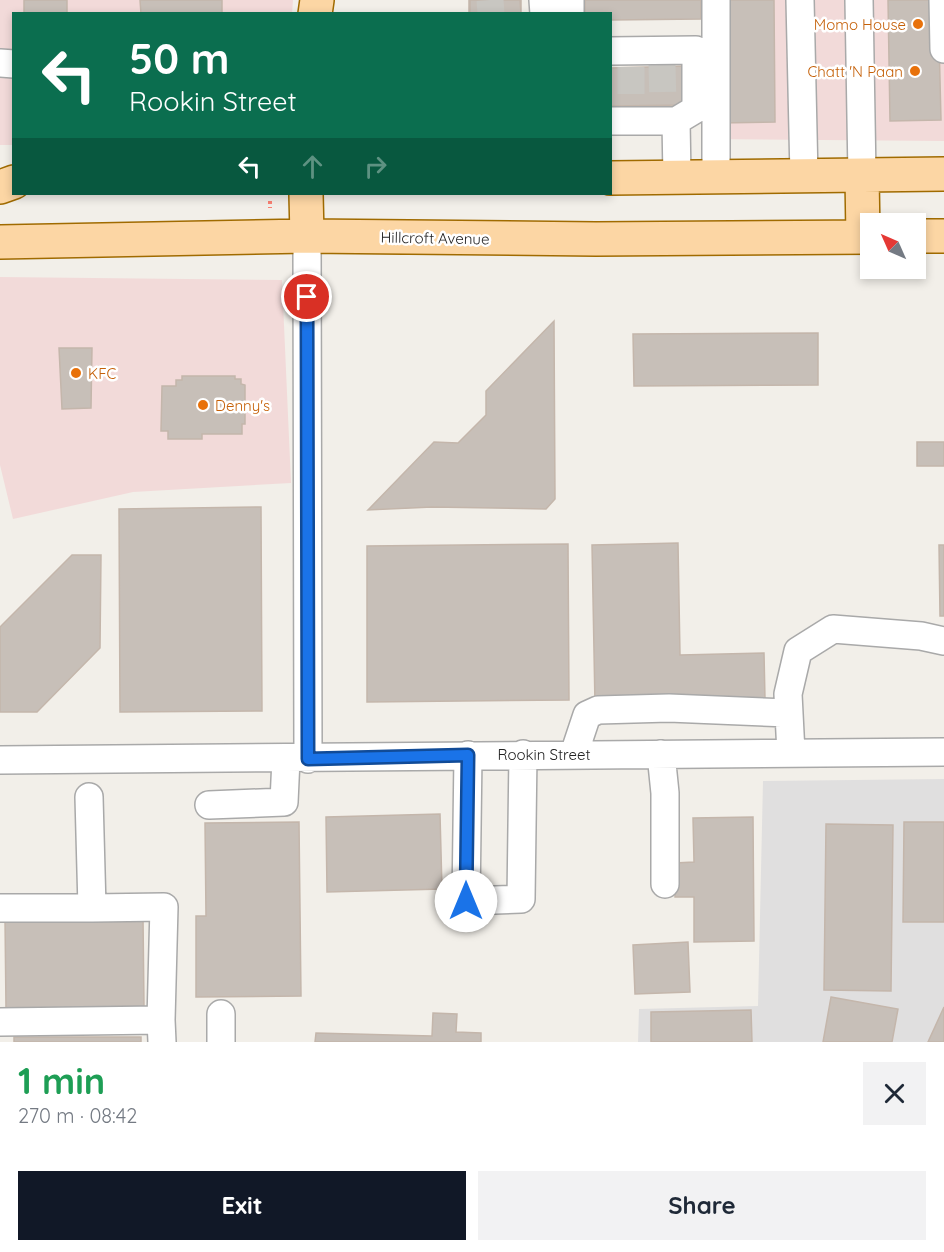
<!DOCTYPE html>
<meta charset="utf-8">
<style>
body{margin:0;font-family:Quicksand,sans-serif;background:#f2f2f3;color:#1f2937;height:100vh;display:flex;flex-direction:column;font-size:22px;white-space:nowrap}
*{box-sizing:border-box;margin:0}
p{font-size:20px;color:#747a83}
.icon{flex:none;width:33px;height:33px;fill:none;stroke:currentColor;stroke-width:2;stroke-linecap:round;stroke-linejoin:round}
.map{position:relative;height:1042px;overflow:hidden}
.side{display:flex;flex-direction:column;background:#fff;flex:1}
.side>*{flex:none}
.top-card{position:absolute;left:12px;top:12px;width:600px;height:183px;border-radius:0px;box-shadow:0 3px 9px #0003;background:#0b6e4f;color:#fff;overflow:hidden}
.needle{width:39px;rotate:315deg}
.buttons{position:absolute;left:860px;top:213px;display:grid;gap:12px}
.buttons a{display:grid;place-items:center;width:66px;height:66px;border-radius:0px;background:#fff;box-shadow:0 3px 9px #0003;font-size:30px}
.pin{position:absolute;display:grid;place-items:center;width:51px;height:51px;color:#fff;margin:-26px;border:3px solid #fff;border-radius:50%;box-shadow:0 2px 6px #0007}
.me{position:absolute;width:66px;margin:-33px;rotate:0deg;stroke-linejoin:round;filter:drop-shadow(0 0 4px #0008)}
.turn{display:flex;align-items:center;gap:21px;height:126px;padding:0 18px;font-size:27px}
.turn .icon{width:78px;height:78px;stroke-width:2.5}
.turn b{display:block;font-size:42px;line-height:51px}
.lanes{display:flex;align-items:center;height:57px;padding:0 18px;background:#0003;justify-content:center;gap:30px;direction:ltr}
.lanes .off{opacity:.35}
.round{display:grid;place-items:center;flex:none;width:63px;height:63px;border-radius:0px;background:#f2f2f3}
.head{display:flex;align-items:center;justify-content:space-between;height:102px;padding:0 18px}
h1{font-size:36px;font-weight:700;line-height:45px;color:#1e9e55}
.cta{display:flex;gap:12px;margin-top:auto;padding:12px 18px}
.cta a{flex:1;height:69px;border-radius:0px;background:#111827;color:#fff;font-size:24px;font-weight:700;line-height:69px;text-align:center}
.cta a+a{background:#f2f2f3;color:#1f2937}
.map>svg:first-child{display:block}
.residential{fill:#e0dfdf}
.commercial{fill:#f2dad9}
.building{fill:#c7bfb8;stroke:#c4b6ab;stroke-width:1.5}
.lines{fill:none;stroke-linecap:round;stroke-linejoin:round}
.minor-tunnel{stroke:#c8c6c1;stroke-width:27;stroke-dasharray:27 14;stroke-linecap:butt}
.minor-casing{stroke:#a9a9a9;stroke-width:30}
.major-casing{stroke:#a06b00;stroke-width:36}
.path{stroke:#fa8072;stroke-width:4;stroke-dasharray:3 3;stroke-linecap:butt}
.minor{stroke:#fff;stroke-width:27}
.major{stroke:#fcd6a4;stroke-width:33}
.route-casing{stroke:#114b97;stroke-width:15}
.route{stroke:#1a73e8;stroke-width:10}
.food-dot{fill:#e8710a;stroke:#fff;stroke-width:2}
.labels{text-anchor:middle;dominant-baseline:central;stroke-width:5;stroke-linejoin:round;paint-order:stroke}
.food-label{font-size:15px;fill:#c56008;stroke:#fff;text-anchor:end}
.street-label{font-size:15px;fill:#222;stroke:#fff}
</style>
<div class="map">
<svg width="944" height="1042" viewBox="0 0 944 1042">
<rect width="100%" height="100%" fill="#f2efe9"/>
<path class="residential" d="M944,779V1042H638L639,1009L758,1006L763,781Z"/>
<path class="commercial" d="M0,0H293L292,14H14L13,145H0Z
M707,0H944V141L707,139Z
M0,277L282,280L291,483L133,492L13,519L0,465Z"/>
<path class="building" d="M24,0H67V14H24Z
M140,0H222V14H141Z
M469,0H520L521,14H469Z
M470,0H521V14H470Z
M585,0H701V19L610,20V14H585Z
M727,0H774L775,122L720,123Z
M888,0H938L941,120L890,121Z
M684,66L685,105L611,106V68Z
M554,321L555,499L546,509L432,507L368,510L434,442L458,443L486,415V391Z
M818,333V385L634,386L633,334Z
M59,348H92L91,408L62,409Z
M182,376H235V379H241V384L245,385V424H242V434H202V439H168V431H161L162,386H176V380H182Z
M917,442H944V466H917Z
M261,507L262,711L120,712L119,509Z
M678,543L680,655L764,653L765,699L595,704L592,545Z
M568,544L569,700L367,702V546Z
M939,545H944V616H940Z
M72,555H101L100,648L37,712H0V627Z
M440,814L442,889L327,892L326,817Z
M753,817L754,941L694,942V897H675V863L694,862L693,818Z
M299,822L301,996L196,997V916H206L205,823Z
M904,822H944V922H903Z
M826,824L893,825L891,991L824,990Z
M143,917L144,1006L6,1009L5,919Z
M688,942L690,992L635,994L633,945Z
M831,997L898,1009L892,1042H823Z
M944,1007V1042H928Z
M751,1010L752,1042H651V1012Z
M433,1013L457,1014L456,1032L481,1033V1042H315L316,1033L432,1036Z
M14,1037H141V1042H14Z"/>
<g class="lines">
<path class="minor-tunnel" d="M490,0L491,14
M662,65L663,105
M631,67V106"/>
<defs>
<path id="minor" d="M543,0L544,14
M570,0V14
M716,0V176
M800,0L804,176
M859,0L862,176
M943,0L944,49
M610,51L696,50V109L676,121L677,177
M0,63L14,64
M610,121H676
M307,236L308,759
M791,753L788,694L798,651L833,629L921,636L944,641
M574,754L587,715L598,710L669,708L788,713
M661,754L665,793V884
M468,755L466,901L521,899L523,754
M0,760L944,752
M89,797L92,908L164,907L161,1020
M209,805L284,802L286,759
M0,908H92
M221,1014V1042
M0,1022L161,1020L162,1042"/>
<path id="major" d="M315,14L317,0
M862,176L863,237
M610,178L944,174
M0,187L14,182
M306,194L307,236
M915,236H944
M0,242L307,236L596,239L870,237"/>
</defs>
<use href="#minor" class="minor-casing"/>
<use href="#major" class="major-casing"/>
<path class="path" d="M270,201V208"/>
<use href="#minor" class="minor"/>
<use href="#major" class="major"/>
</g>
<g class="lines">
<defs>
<path id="route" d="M307,297L308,759L468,755L466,901"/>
</defs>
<use href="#route" class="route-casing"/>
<use href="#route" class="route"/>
</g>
<g class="food-dot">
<circle cx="918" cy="24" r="6"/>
<circle cx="915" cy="71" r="6"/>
<circle cx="76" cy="373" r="6"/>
<circle cx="203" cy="405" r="6"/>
</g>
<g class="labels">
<g class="food-label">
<text x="906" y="24">Momo House</text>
<text x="903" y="71">Chatt 'N Paan</text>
<text x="88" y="373" text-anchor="start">KFC</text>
<text x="215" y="405" text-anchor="start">Denny's</text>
</g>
<g class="street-label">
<text transform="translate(435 238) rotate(1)">Hillcroft Avenue</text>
<text x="544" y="754">Rookin Street</text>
</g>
</g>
</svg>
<div class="buttons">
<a><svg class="needle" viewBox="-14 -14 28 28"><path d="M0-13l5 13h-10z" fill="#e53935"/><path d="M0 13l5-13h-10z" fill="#747a83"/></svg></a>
</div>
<div class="pin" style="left:307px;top:297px;background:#d93025"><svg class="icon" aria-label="arrive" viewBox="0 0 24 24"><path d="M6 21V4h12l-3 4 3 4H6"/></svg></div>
<svg class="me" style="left:466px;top:901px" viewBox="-20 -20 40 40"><circle r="19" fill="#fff"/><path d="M0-13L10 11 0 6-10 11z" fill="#1a73e8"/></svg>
<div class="top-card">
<div class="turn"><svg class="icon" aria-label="left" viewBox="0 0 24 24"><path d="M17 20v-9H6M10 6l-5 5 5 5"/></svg><div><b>50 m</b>Rookin Street</div></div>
<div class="lanes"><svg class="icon" aria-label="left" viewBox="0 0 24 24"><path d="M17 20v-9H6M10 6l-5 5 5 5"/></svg><svg class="icon off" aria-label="ahead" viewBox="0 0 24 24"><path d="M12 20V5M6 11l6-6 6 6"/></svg><svg class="icon off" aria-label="right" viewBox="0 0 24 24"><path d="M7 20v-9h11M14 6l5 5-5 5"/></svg></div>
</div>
</div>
<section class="side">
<div class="head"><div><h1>1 min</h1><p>270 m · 08:42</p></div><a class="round"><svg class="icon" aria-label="close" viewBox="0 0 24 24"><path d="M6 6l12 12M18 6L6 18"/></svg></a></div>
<div class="cta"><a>Exit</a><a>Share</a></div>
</section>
